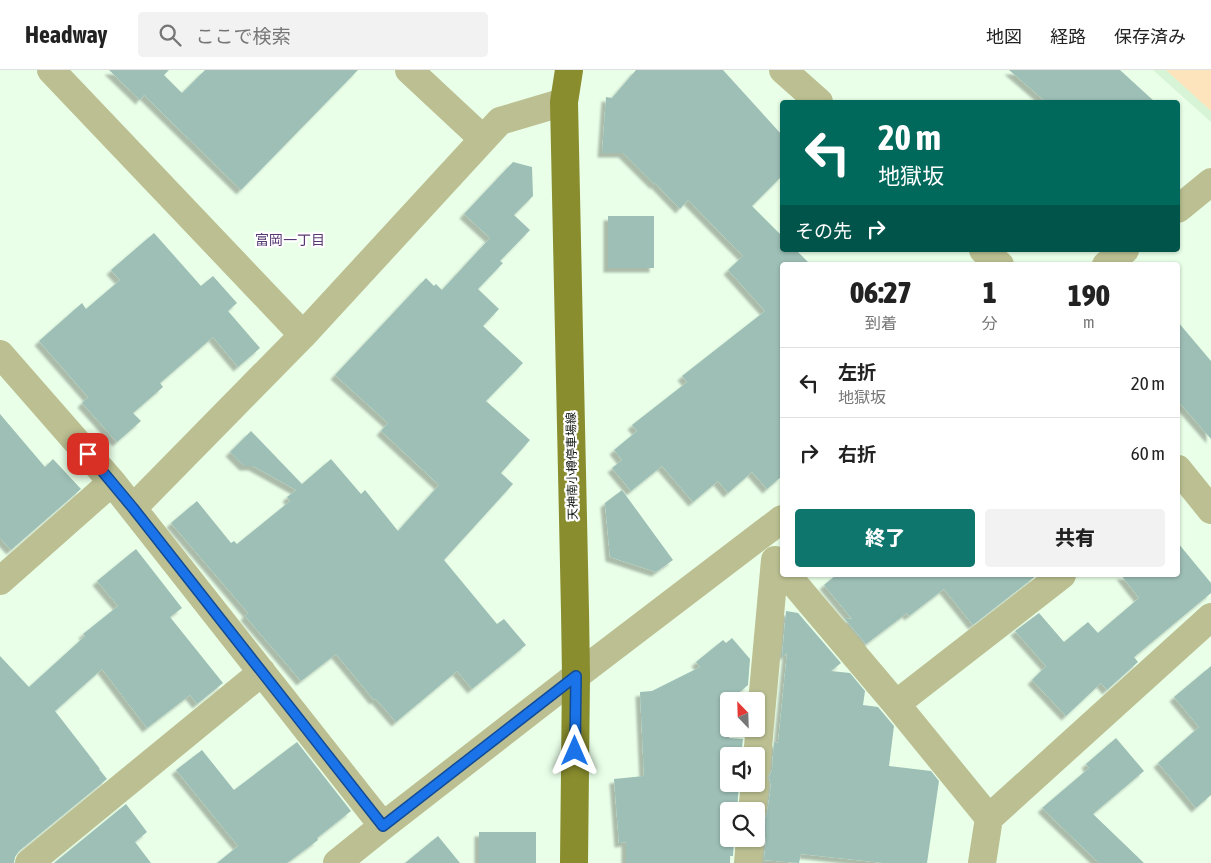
<!DOCTYPE html>
<html lang="ja">
<meta charset="utf-8">
<style>
body{margin:0;font-family:"Asap Condensed","Noto Sans JP",sans-serif;background:#f2f2f2;color:#222;height:100vh;display:flex;flex-direction:column;font-size:19px;white-space:nowrap}
*{box-sizing:border-box;margin:0}
p{font-size:16px;color:#767676}
.icon{flex:none;width:28px;height:28px;fill:none;stroke:currentColor;stroke-width:2;stroke-linecap:round;stroke-linejoin:round}
.map{position:relative;flex:1;overflow:hidden}
.sheet{position:absolute;left:780px;top:192px;width:400px;height:315px;display:flex;flex-direction:column;background:#fff;border-radius:5px;box-shadow:0 1px 4px #0004}
.sheet>*{flex:none}
.banner{position:absolute;left:780px;top:30px;width:400px;height:152px;border-radius:5px;box-shadow:0 1px 4px #0004;background:#00695c;color:#fff;overflow:hidden}
.needle{width:32px;rotate:337deg}
.tools{position:absolute;left:720px;top:622px;display:grid;gap:10px}
.tools a{display:grid;place-items:center;width:45px;height:45px;border-radius:5px;background:#fff;box-shadow:0 1px 4px #0004;font-size:25px}
.pin{position:absolute;display:grid;place-items:center;width:42px;height:42px;color:#fff;margin:-21px;border-radius:10px;box-shadow:0 2px 8px #0006}
.me{position:absolute;width:55px;margin:-28px;rotate:0deg;stroke-linejoin:round;filter:drop-shadow(0 0 4px #0008)}
.turn{display:flex;align-items:center;gap:18px;height:105px;padding:0 15px;font-size:22px}
.turn .icon{width:65px;height:65px;stroke-width:2.5}
.turn b{display:block;font-size:35px;line-height:42px}
.then{display:flex;align-items:center;height:48px;padding:0 15px;background:#0003;gap:10px;font-size:19px}
.eta{display:flex;justify-content:space-evenly;align-items:center;height:85px;text-align:center}
.eta b{font-size:30px;font-weight:800;line-height:35px}
.cta{display:flex;gap:10px;margin-top:auto;padding:10px 15px}
.cta a{flex:1;height:58px;border-radius:5px;background:#0f766e;color:#fff;font-size:20px;font-weight:800;line-height:58px;text-align:center}
.cta a+a{background:#f2f2f2;color:#222}
ul{padding:0;list-style:none}
li{display:flex;align-items:center;gap:15px;height:70px;padding:0 15px;border-top:1px solid #e0e0e0}
li div{flex:1}
li b{display:block;font-size:19px}
li em{font-style:normal}
header{display:flex;align-items:center;gap:30px;box-sizing:border-box;height:70px;padding:0 25px;background:#fff;border-bottom:1px solid #e0e0e0}
header strong{font-size:24px}
nav{display:flex;gap:28px;margin-inline-start:auto;font-size:18px}
.search{width:350px;height:45px;background:#f2f2f2;display:flex;align-items:center;gap:12px;box-sizing:border-box;padding:0 18px;border-radius:5px;color:#767676;font-size:19px}
.map>svg:first-child{display:block}
.built{fill:#d8f4d7}
.green{fill:#fee4bc}
.building{fill:#9dbfb6;filter:url(#shadow)}
.lines{fill:none;stroke-linecap:round;stroke-linejoin:round}
.minor{stroke:#bbbf91;stroke-width:28}
.major{stroke:#898d2d;stroke-width:28}
.route-casing{stroke:#114b97;stroke-width:12}
.route{stroke:#1a73e8;stroke-width:9}
.labels{text-anchor:middle;dominant-baseline:central;stroke-width:4.5;stroke-linejoin:round;paint-order:stroke}
.street-label{font-size:12px;fill:#0d150d;stroke:#fff}
.neighbourhood-label{font-size:14px;fill:#563872;stroke:#fff}
</style>
<header>
<strong>Headway</strong>
<div class="search"><svg class="icon" aria-label="search" viewBox="0 0 24 24"><circle cx="10" cy="10" r="6"/><path d="M15 15l6 6"/></svg>ここで検索</div>
<nav><a>地図</a><a>経路</a><a>保存済み</a></nav>
</header>
<div class="map">
<svg width="1211" height="793" viewBox="0 0 1211 793">
<defs>
<filter id="shadow"><feDropShadow dx="-4.5" dy="4.5" stdDeviation="1" flood-color="#0004"/></filter>
</defs>
<rect width="100%" height="100%" fill="#e9ffe8"/>
<path class="built" d="M1153,0H1211V52Z"/>
<path class="green" d="M1166,0H1211V41Z"/>
<path class="building" d="M109,0H169L164,5L182,23L205,0H358L241,120L144,25L140,30Z
M636,0H723L782,65V106L752,136L782,166V180H796L811,195H782V406L767,419L752,402L728,423L718,411L693,432L662,396L631,421L612,398L622,390L614,380L637,361L632,355L687,312L682,306L765,241L728,200L743,186L688,130L680,139L655,113V115L623,83H602L606,27L612,28Z
M1009,0H1120L1155,32H1046Z
M513,92L532,97L533,126L514,145L530,160L500,191L503,193L478,219L499,239L483,256L523,293L486,331L530,370L501,403L513,414L444,490L497,554L504,549L526,575L472,619L457,601L396,652L376,629L374,630L336,584L301,611L245,546L248,543L171,453L197,431L231,473L234,471L237,474L290,431L287,427L296,420L253,396H244L230,382L251,361L302,414L331,389L361,424L365,420L398,461L439,415L381,361L388,353L335,305L426,208L434,216L436,214L442,220L490,168L464,144Z
M608,146H654V198H608Z
M154,163L201,216L213,206L237,233L228,241L260,278L238,297L213,267L160,313L163,317L133,343L141,351L117,372L82,333L88,327L39,271L82,233L86,239L120,210L111,200Z
M1178,252L1211,291V369L1178,331Z
M0,344L45,397L53,389L81,419L11,480L0,468Z
M622,420L673,490L656,502L610,487L605,433Z
M1178,473L1211,513V523L1134,587L1138,592L1107,620L1101,613L1066,646L1032,610L1046,596L1015,561L1039,543L1064,572L1088,552L1098,563L1139,528L1121,505H1178Z
M136,479L182,538L170,547L223,613L197,634L190,625L147,658L102,599L55,641L100,699H99L107,709L19,781L15,787L14,793H0V586L29,617L85,566L83,564L118,536L97,511Z
M836,505H1037L973,555L944,519L909,546L907,543L866,574L844,548L852,549L824,515Z
M786,541L798,543L841,593L831,601L850,603L865,621L863,635L878,637L894,656L889,696L931,701L939,711L927,793H884L801,784L799,793L764,790L766,770L764,763L757,756L764,751L767,743L771,716L769,707L772,700L774,672L778,673L787,583L782,587Z
M732,568L750,589L748,615L729,631V668L743,669L741,686H729V714H739L737,741H729V769H734L733,786H730V793H626V772L619,773L614,709L644,706L640,622L652,621L700,597L696,592L723,570L726,573Z
M1211,596V725L1196,738L1158,693L1199,657L1174,627Z
M1116,668L1144,701L1093,744L1144,793H1099L1042,738L1089,698L1086,694Z
M297,672L351,741L317,768L318,770L287,793H217L238,776L176,700L202,680L234,720Z
M126,734L147,762L135,772L151,793H54Z
M479,762H536V793H479Z
M438,766L460,793H405Z"/>
<g class="lines">
<path class="minor" d="M51,0L303,265
M409,0L483,69
M783,0L819,32
M1178,139L1211,112
M983,180L1000,195
M1106,195L1125,180
M0,284L112,412L383,756
M1178,399L1211,440
M133,438L303,265L500,51L564,32
M787,505L896,634L989,748
M0,511L112,412
M896,634L1062,505
M756,699L775,490
M752,741L755,714
M29,793L262,602
M337,793L383,756L576,606L782,449
M748,793L750,769
M982,793L989,748L1211,547"/>
<path class="major" d="M569,0L564,32L575,541L576,606L574,793"/>
</g>
<g class="lines">
<defs>
<path id="route" d="M88,384L133,438L383,756L576,606L575,681"/>
</defs>
<use href="#route" class="route-casing"/>
<use href="#route" class="route"/>
</g>
<g class="labels">
<g class="street-label">
<text transform="translate(572 396) rotate(-91)">天神南小樽停車場線</text>
</g>
<g class="neighbourhood-label">
<text x="290" y="170">富岡一丁目</text>
</g>
</g>
</svg>
<div class="tools">
<a><svg class="needle" viewBox="-14 -14 28 28"><path d="M0-13l5 13h-10z" fill="#e53935"/><path d="M0 13l5-13h-10z" fill="#767676"/></svg></a>
<a><svg class="icon" aria-label="sound" viewBox="0 0 24 24"><path d="M4 9h4l5-4v14l-5-4H4zM17 9q2 3 0 6"/></svg></a>
<a><svg class="icon" aria-label="search" viewBox="0 0 24 24"><circle cx="10" cy="10" r="6"/><path d="M15 15l6 6"/></svg></a>
</div>
<div class="pin" style="left:88px;top:384px;background:#d93025"><svg class="icon" aria-label="arrive" viewBox="0 0 24 24"><path d="M6 21V4h12l-3 4 3 4H6"/></svg></div>
<svg class="me" style="left:575px;top:681px" viewBox="-20 -20 40 40"><path d="M0-17L14 15 0 8-14 15z" fill="#1a73e8" stroke="#fff" stroke-width="4"/></svg>
<div class="banner">
<div class="turn"><svg class="icon" aria-label="left" viewBox="0 0 24 24"><path d="M17 20v-9H6M10 6l-5 5 5 5"/></svg><div><b>20 m</b>地獄坂</div></div>
<div class="then">その先<svg class="icon" aria-label="right" viewBox="0 0 24 24"><path d="M7 20v-9h11M14 6l5 5-5 5"/></svg></div>
</div>
<section class="sheet">
<div class="eta">
<div><b>06:27</b><p>到着</p></div>
<div><b>1</b><p>分</p></div>
<div><b>190</b><p>m</p></div>
</div>
<ul>
<li><svg class="icon" aria-label="left" viewBox="0 0 24 24"><path d="M17 20v-9H6M10 6l-5 5 5 5"/></svg><div><b>左折</b><p>地獄坂</p></div><em>20 m</em></li>
<li><svg class="icon" aria-label="right" viewBox="0 0 24 24"><path d="M7 20v-9h11M14 6l5 5-5 5"/></svg><div><b>右折</b></div><em>60 m</em></li>
</ul>
<div class="cta"><a>終了</a><a>共有</a></div>
</section>
</div>
